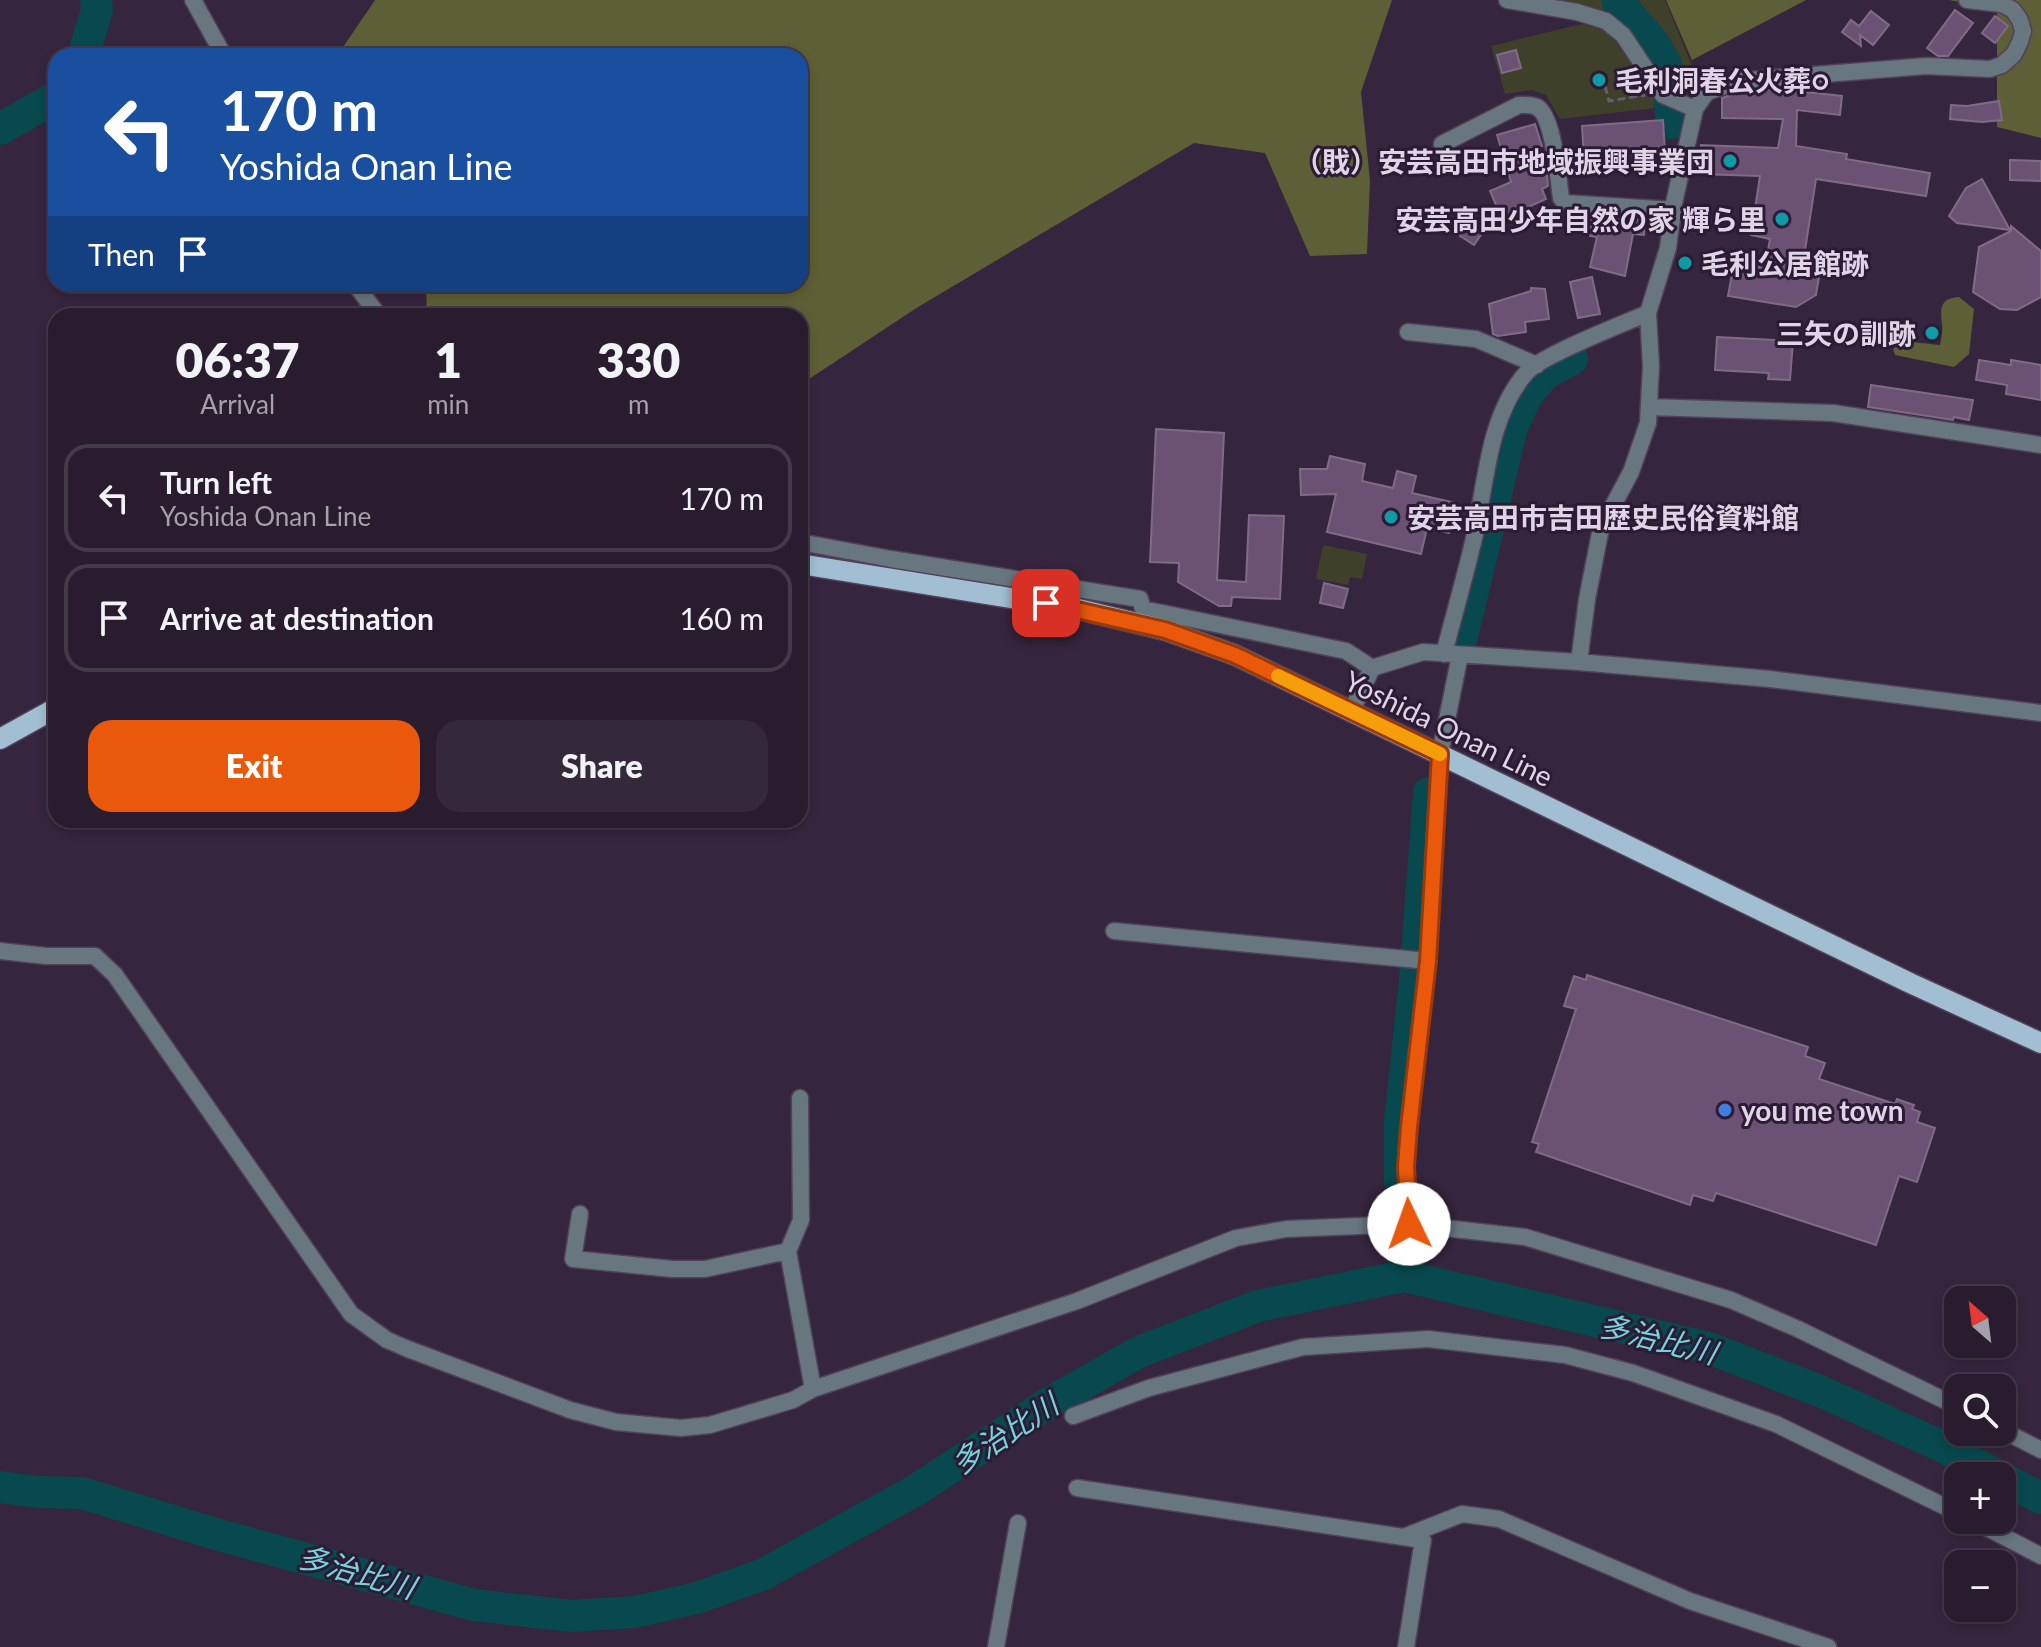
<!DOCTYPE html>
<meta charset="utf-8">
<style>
body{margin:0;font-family:Lato,"Noto Sans JP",sans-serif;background:#34293a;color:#f1f3f6;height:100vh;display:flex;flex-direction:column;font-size:30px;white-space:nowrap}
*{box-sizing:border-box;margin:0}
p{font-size:26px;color:#a5a1aa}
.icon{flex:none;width:44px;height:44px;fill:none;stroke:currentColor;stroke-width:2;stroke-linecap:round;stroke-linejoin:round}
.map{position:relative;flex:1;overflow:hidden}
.sheet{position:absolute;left:48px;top:308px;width:760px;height:520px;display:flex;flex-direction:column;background:#281c2e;border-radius:24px;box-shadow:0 4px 12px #0003,0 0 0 2px #443a4a}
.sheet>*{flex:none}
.top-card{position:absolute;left:48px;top:48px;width:760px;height:244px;border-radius:24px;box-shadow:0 4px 12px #0003,0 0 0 2px #443a4a;background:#1a4fa0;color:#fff;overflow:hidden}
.needle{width:52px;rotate:332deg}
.fabs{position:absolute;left:1944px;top:1286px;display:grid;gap:16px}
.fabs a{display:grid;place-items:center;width:72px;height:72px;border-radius:16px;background:#281c2e;box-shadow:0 4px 12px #0003,0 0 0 2px #443a4a;font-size:40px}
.pin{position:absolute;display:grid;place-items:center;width:68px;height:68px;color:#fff;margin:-34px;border-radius:16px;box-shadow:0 4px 12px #0006}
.me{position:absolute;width:88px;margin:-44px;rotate:357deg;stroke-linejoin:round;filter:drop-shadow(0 0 6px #0008)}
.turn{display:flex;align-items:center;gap:28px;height:168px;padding:0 40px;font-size:36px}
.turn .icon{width:104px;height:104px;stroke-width:2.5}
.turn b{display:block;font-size:56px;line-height:68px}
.then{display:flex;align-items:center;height:76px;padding:0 40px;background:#0003;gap:16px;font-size:30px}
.eta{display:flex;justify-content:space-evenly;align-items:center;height:136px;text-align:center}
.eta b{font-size:48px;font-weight:800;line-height:56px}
.button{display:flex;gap:16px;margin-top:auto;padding:16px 40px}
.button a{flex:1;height:92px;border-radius:24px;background:#ea580c;color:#fff;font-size:32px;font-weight:800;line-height:92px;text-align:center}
.button a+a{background:#34293a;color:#f1f3f6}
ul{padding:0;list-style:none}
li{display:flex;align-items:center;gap:24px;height:108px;margin:0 16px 12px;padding:0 24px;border:4px solid #443a4a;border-radius:24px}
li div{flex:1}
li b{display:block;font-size:30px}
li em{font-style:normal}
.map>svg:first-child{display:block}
.green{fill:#3f4029}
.forest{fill:#5d5f36}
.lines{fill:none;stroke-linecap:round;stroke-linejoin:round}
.river{stroke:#07494e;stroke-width:32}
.building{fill:#6b5274;stroke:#806b87;stroke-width:2}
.street-casing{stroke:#514159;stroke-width:19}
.primary-casing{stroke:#514159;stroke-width:23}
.path{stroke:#6a5b72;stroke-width:3;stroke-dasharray:8 4;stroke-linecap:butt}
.street{stroke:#68767f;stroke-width:16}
.primary{stroke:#a1bed2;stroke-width:20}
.route-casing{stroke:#983908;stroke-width:20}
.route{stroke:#ea580c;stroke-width:14}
.slow{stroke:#f59e0b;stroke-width:14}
.culture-dot{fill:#0f9aa8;stroke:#2c1b34;stroke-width:3}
.shop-dot{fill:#3f7fe0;stroke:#2c1b34;stroke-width:3}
.labels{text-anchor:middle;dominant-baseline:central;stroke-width:6;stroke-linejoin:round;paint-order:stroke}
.poi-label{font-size:28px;font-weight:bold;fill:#e0d5e6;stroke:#2c1b34;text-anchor:start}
.street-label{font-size:28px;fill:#e0d5e6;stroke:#2c1b34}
.water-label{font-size:30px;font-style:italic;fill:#75d3dc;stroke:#2c1b34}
</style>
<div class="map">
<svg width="2041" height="1647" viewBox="0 0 2041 1647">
<rect width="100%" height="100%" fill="#36253e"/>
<path class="green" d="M1543,0H1665L1698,80L1685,92L1661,81L1618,20L1600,10Z
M1582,24L1607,30L1663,107L1560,119L1546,95L1532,90L1505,94L1491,46Z
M1323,545L1367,554L1362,579L1350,577L1348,585L1316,579Z"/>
<path class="forest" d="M375,0H1392L1361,92L1370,181L1367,254L1310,256L1265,153L1194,143L918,307L800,385V316H427L426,284H800V56H337Z
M1666,0H1806L1692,60Z
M1949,0H2041V138L1997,127V9Z
M1959,297L1974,309L1969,354L1954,367L1895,355L1893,349L1902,341L1940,345C1941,339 1943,331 1942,324C1940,309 1940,298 1959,297Z"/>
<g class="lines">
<path class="river" d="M1617,0L1652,41L1666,64L1672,123
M83,56L97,10L96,0
M0,129L56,97
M1462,637L1512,427L1528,393L1545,374L1572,359
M1400,1181V1120L1415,980L1429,793
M1403,1243L1404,1276
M2002,1478L2041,1498
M0,1487L39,1492L82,1493L219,1535L474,1605L571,1616L635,1612L697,1598L764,1574L916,1490L1049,1403L1139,1352L1258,1306L1404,1276L1709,1348L1820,1391L1941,1446L1999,1476"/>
</g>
<path class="building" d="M1955,10L1973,23L1948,56H1938L1927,48Z
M1871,11L1889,25L1873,45L1860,35L1861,46L1842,32L1851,20L1859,26Z
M1995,16L2008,26L1995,43L1982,33Z
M1516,50L1521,68L1502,73L1497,55Z
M1797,87V91L1842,96L1840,115L1797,110L1796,146L1847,154L1846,159L1930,173L1926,196L1816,179L1804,257L1819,277L1816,295L1796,307L1728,296L1734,263L1765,268L1770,239L1751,235L1760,176L1699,174L1701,145L1778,148L1783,119L1722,118V98L1740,92Z
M1999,101L2002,120L1982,122L1950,119L1951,105L1967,106Z
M1663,120L1665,152L1584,158L1582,126Z
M1535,124L1542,146L1535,148L1547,175L1548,186L1542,189L1546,199L1502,219L1490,191L1511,182L1497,135Z
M2010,160L2041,161V181L2010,180Z
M1982,179L2010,230L1957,223L1949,216L1966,188Z
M1466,216L1485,229L1474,245L1454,232Z
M1592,216L1645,220L1644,235L1633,234L1625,276L1590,267L1597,237L1590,236Z
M2011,226L2041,251V297L2017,310L2000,309L1973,292L1979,247L2011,231Z
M1592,277L1600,314L1578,318L1570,282Z
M1531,288L1545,289L1549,319L1525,322L1526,332L1498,336L1493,334L1489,304L1531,291Z
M1717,337L1793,341L1790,380L1768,379L1769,373L1715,370Z
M1979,360L2011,365V360L2041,365V400L2006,394L2007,385L1976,380Z
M1871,385L1973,400L1969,420L1954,417L1953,420L1868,407Z
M1156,429L1224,433L1217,580L1246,582L1249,515L1284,516L1280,599L1232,597L1231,606H1219L1178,582L1179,563L1150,562Z
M1330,456L1365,464L1362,481L1393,488L1397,471L1416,476L1412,493L1456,503L1449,533L1427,528L1421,554L1327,532L1336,494L1301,495L1300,469H1327Z
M1324,583L1348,589L1343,608L1320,603Z
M1587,975L1808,1047L1805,1056L1825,1063L1819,1079L1895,1104L1897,1099L1914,1105L1912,1109L1920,1112L1917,1122L1935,1128L1917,1182L1899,1176L1876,1245L1716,1193L1713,1201L1693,1195L1690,1205L1536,1152L1539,1144L1532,1142L1576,1009L1564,1006L1574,976L1586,980Z"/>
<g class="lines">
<defs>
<path id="street" d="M193,0L224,56
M1507,0L1577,12L1606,21L1623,35L1663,95L1695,109
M1442,144L1519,105C1525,105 1531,104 1537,107C1554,117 1558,178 1561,198L1565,203L1673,210
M355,284L379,316
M1408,332L1476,339L1537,365
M1649,407L1833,413L2041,445
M800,542L891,559L1140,599L1143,609L1346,651L1372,668
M1444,654C1454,614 1466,574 1475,534C1486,481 1489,414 1527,372C1542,355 1623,324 1648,313
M1579,662L1587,599L1601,528L1631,472L1648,423L1651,366L1648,313L1668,248L1674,203L1695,109L1707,92L1738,81L1926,66L1990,69L2002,65L2014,54L2020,42L2023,31L2020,20L2013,10L2002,4L1967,0
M1351,712L1372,668L1423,652L1579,662L1770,679L2041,713
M1114,931L1428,961L1440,754L1460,655
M0,951L46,956H95L115,975L351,1314L387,1340L408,1349L570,1410L616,1422L681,1428L710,1425L793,1400L813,1389L1077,1301L1236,1238L1286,1229L1409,1224L1525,1237L1731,1300L1798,1329L1958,1407
M800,1098L801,1220L788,1251L813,1389
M580,1214L573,1259L672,1269H705L788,1251
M1409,1224L1406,1166L1409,1127L1428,961
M1073,1416L1149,1388L1303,1347L1428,1339L1565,1355L1633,1373L1776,1424L1958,1513
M2002,1430L2041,1450
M1077,1488L1423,1540L1406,1647
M1972,1520L2041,1556
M1406,1536L1462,1514L1499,1519L1690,1601L1828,1647
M996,1647L1018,1523"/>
<path id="primary" d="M800,564L1074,608L1165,630L1235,655L1910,983L2041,1043
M0,739L56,708"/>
</defs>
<use href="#street" class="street-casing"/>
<use href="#primary" class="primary-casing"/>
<path class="path" d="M1605,86L1609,101L1645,95
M1699,207L1702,211
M1925,332H1928"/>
<use href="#street" class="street"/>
<use href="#primary" class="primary"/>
</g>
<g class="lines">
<defs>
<path id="route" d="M1046,603L1165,630L1235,655L1440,754L1428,961L1409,1127L1406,1166L1409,1224"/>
</defs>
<use href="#route" class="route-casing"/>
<use href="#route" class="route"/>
<path class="slow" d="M1278,676L1440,754"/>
</g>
<g class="culture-dot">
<circle cx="1599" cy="80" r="8"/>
<circle cx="1730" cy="161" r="8"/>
<circle cx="1782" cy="219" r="8"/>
<circle cx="1685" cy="263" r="8"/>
<circle cx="1932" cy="333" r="8"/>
<circle cx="1391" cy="517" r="8"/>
</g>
<circle class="shop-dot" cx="1725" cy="1110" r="8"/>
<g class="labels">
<g class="poi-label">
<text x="1615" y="80">毛利洞春公火葬○</text>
<text x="1714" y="161" text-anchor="end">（戝）安芸高田市地域振興事業団</text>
<text x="1766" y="219" text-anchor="end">安芸高田少年自然の家 輝ら里</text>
<text x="1701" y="263">毛利公居館跡</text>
<text x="1916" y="333" text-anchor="end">三矢の訓跡</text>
<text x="1407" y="517">安芸高田市吉田歴史民俗資料館</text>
<text x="1741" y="1110">you me town</text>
</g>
<g class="street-label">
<text transform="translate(1449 728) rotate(26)">Yoshida Onan Line</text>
</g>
<g class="water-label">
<text transform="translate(1658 1338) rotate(14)">多治比川</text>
<text transform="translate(1004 1433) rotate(-33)">多治比川</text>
<text transform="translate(357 1571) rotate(16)">多治比川</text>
</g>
</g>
</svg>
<div class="fabs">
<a><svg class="needle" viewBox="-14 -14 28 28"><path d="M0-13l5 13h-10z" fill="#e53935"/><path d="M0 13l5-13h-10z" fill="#a5a1aa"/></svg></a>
<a><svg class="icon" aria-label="search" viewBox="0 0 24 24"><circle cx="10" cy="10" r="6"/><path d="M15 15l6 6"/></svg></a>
<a>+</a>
<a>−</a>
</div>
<div class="pin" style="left:1046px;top:603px;background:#d93025"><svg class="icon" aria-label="arrive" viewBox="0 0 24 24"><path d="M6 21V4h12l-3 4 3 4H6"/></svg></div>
<svg class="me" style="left:1409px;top:1224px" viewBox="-20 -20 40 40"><circle r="19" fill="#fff"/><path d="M0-13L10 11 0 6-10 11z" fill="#ea580c"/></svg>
<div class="top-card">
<div class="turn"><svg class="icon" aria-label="left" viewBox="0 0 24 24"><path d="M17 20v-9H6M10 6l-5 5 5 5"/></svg><div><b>170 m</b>Yoshida Onan Line</div></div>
<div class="then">Then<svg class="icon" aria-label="arrive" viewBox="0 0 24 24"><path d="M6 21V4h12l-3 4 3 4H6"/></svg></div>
</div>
<section class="sheet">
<div class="eta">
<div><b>06:37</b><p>Arrival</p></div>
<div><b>1</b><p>min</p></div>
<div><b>330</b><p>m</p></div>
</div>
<ul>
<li><svg class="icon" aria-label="left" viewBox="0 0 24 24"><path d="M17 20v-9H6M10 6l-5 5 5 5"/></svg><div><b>Turn left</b><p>Yoshida Onan Line</p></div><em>170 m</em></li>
<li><svg class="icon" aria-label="arrive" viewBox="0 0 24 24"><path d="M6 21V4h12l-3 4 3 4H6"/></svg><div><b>Arrive at destination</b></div><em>160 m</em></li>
</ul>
<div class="button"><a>Exit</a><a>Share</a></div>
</section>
</div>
